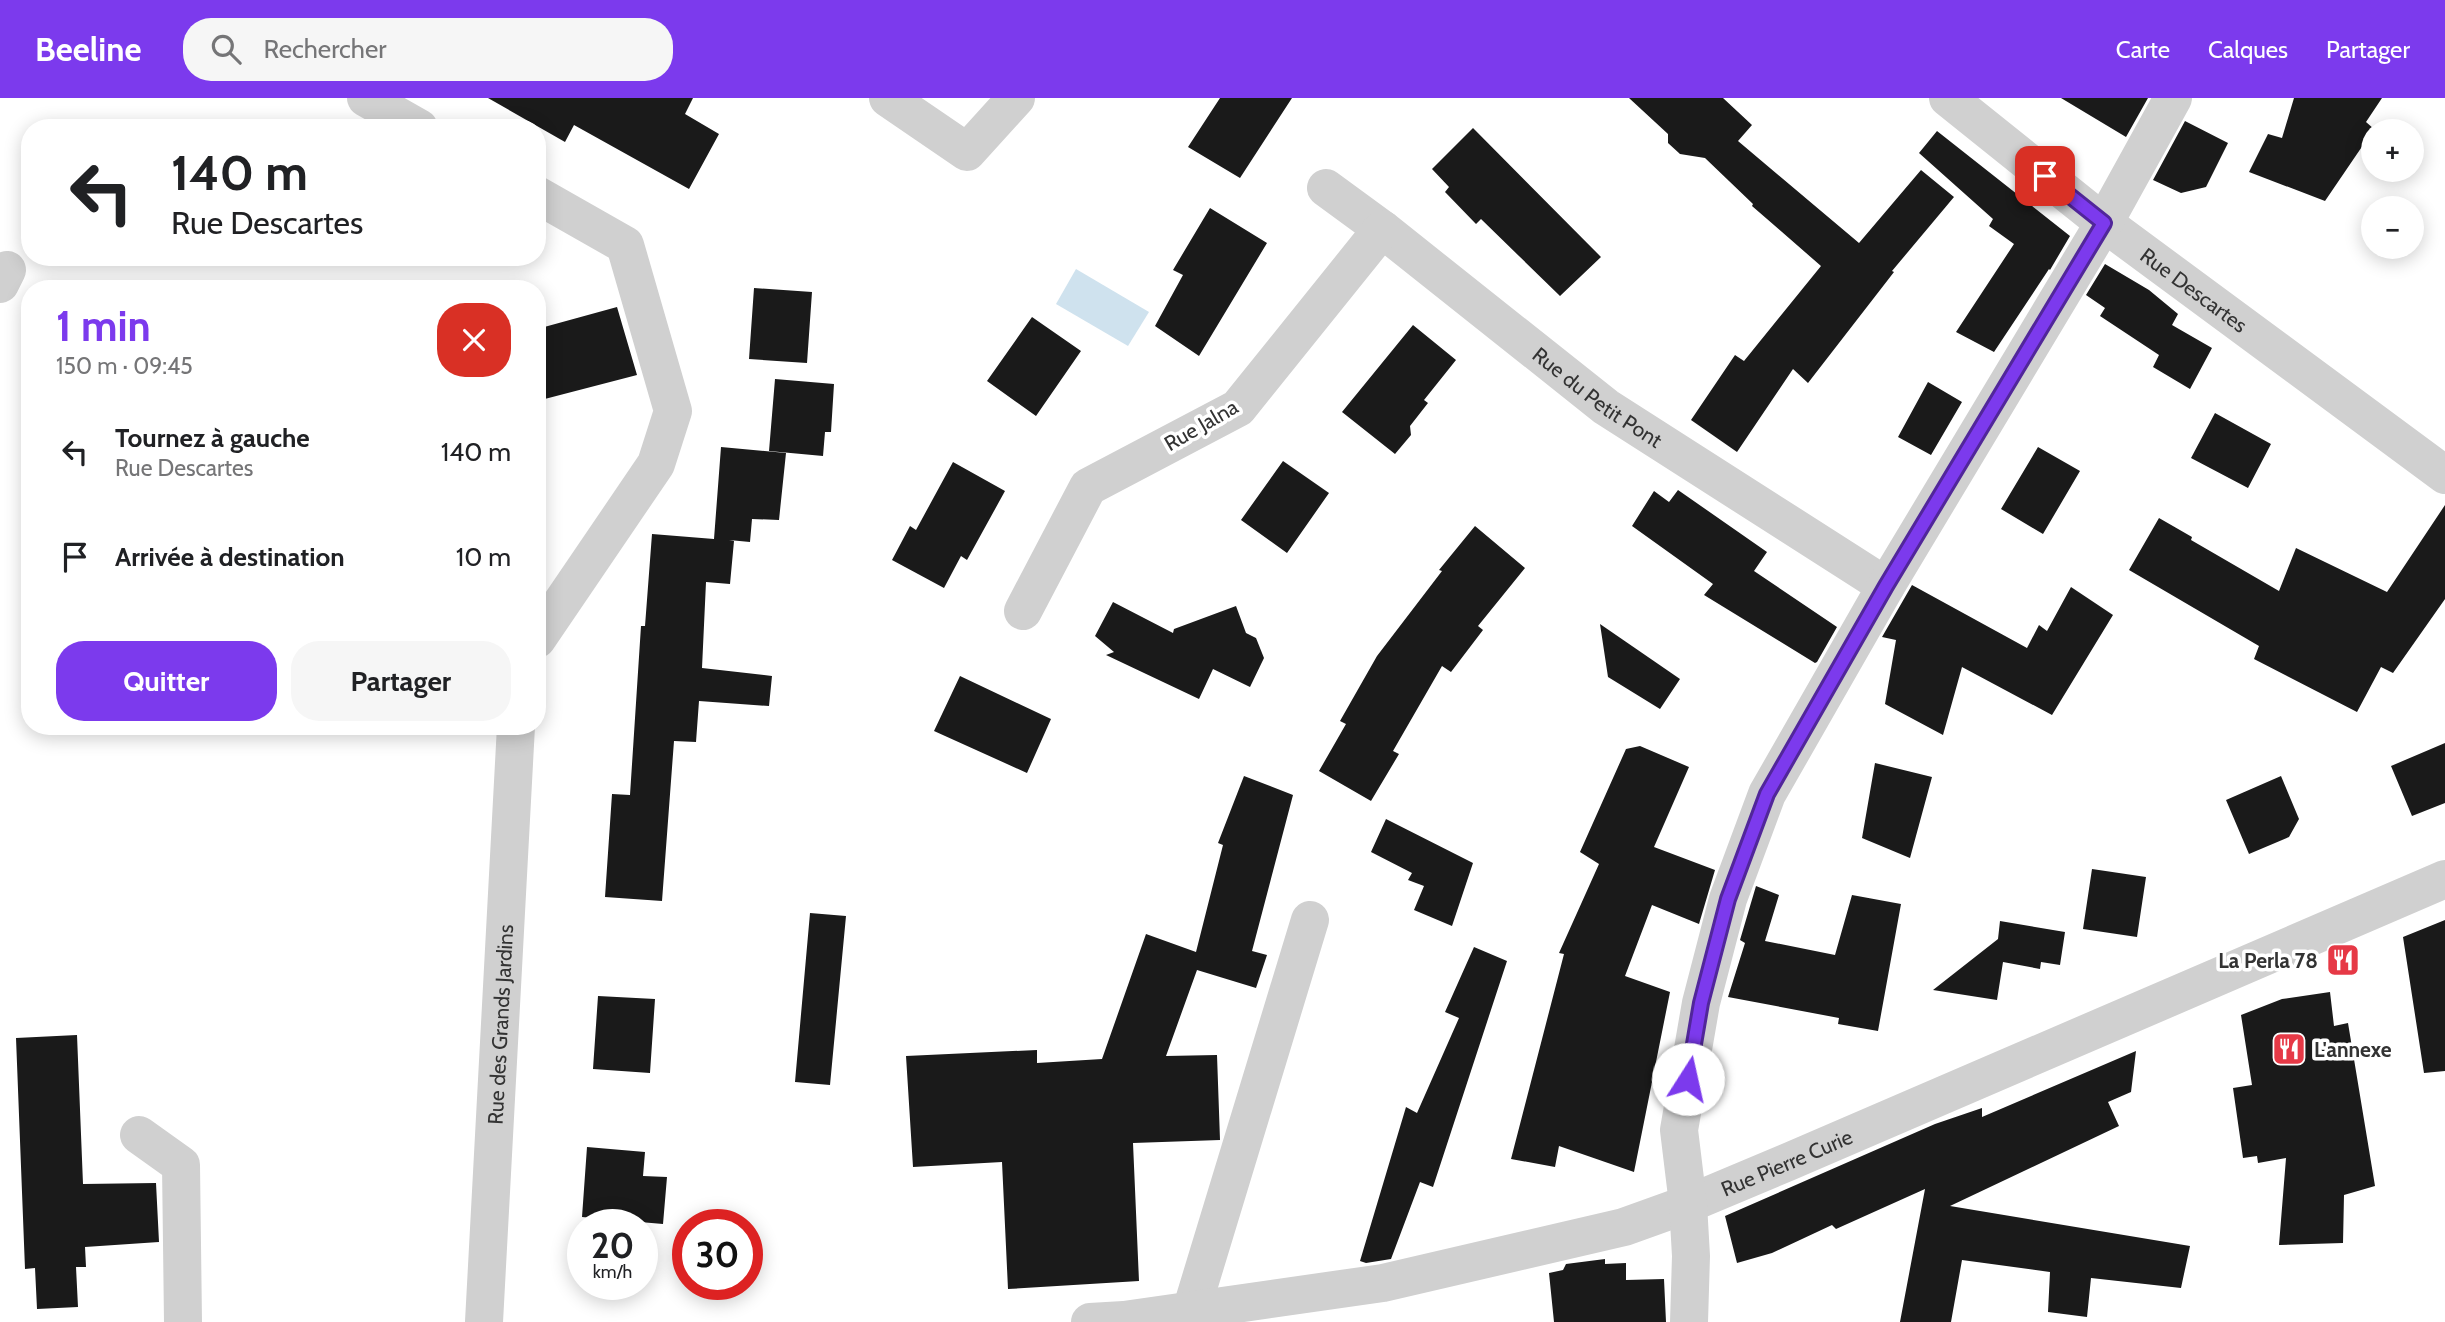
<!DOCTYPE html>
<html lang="fr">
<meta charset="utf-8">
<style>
body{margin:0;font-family:Cabin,sans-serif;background:#f6f6f6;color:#202124;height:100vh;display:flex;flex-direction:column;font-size:26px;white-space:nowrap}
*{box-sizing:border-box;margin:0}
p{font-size:23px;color:#757577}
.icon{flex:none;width:38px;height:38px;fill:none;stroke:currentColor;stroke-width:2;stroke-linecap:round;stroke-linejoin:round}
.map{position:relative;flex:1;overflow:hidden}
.drawer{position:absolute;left:21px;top:182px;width:525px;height:455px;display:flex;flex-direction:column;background:#fff;border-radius:28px;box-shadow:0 4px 18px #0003}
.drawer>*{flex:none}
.guide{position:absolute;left:21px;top:21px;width:525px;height:147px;border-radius:28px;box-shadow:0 4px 18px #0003;background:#fff;color:#202124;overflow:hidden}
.tools{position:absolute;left:2361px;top:21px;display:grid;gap:14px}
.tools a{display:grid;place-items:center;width:63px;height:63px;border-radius:50%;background:#fff;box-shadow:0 4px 18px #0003;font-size:35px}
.speed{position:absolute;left:567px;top:1111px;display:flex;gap:14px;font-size:35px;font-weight:700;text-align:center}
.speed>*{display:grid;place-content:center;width:91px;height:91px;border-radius:50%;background:#fff;box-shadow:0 4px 18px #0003;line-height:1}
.speed small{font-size:18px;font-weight:400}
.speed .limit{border:10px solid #d22;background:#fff;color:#111}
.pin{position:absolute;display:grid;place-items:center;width:60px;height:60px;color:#fff;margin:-30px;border-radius:14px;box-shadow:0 4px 10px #0006}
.me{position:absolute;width:77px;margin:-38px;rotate:10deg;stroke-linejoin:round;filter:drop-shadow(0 0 5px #0008)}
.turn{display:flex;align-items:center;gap:24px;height:147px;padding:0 35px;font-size:32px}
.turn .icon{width:91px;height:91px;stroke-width:2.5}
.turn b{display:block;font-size:49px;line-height:60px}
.round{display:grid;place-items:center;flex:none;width:74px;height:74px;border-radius:28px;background:#f6f6f6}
.head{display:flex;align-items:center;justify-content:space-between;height:119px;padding:0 35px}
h1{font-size:42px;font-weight:700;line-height:52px;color:#7c3aed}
.primary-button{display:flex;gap:14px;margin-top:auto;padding:14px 35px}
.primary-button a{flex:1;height:80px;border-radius:28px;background:#7c3aed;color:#fff;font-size:28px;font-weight:700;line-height:80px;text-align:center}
.primary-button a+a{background:#f6f6f6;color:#202124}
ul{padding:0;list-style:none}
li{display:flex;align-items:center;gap:21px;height:105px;padding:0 35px}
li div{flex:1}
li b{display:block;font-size:26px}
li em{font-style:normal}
header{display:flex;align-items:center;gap:42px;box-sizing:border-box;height:98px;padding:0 35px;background:#7c3aed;color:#fff}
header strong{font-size:33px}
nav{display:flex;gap:38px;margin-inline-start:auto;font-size:24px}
.search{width:490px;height:63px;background:#f6f6f6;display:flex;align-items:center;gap:18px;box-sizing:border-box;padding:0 24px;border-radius:28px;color:#757577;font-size:26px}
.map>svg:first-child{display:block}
.water{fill:#cfe2ee}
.building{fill:#1a1a1a}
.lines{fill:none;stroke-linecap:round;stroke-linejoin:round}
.minor{stroke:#d0d0d0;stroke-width:38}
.route-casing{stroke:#51269a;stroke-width:18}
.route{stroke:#7c3aed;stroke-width:12}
.labels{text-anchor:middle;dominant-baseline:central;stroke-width:7;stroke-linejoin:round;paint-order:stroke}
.street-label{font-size:21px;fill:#333;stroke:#fff}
.poi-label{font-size:21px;font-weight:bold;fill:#333;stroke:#fff;text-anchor:end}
</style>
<header>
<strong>Beeline</strong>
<div class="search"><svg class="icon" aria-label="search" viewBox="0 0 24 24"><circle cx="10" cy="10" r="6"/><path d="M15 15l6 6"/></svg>Rechercher</div>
<nav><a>Carte</a><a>Calques</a><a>Partager</a></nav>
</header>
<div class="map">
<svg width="2445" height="1224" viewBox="0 0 2445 1224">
<rect width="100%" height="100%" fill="#fff"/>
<path class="water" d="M1076,171L1149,214L1128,248L1056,206Z"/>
<path class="building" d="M488,0H693L685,16L719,36L689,91L574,27L565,44Z
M1220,0H1292L1240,80L1188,49Z
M1629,0H1723L1752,27L1738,43L1859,145L1921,72L1954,99L1892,173L1894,174L1808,285L1793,271L1737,354L1691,322L1735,257L1744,263L1821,168L1752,108L1753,106L1705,60L1680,56L1668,45V36Z
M2061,0H2148L2126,39Z
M2294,0H2382L2366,24L2374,31L2325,103L2249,74L2268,36L2282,40Z
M2185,23L2228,45L2206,89L2181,95L2153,82Z
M1473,30L1601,159L1560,198L1481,121L1476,126L1445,94L1449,89L1432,71Z
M1937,33L2070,138L2050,172L2049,171L1994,254L1956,234L2014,146L1989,128L1993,121L1919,55Z
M1210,110L1267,145L1199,258L1155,228L1183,177L1173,172Z
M2105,166L2149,192L2178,216L2172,227L2212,250L2190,291L2153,269L2159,257L2100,218L2105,210L2086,197Z
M754,190L812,194L807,265L749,261Z
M617,209L637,277L537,303V231Z
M1032,219L1081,253L1036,318L987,283Z
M1413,227L1456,262L1424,302L1428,305L1410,328L1411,337L1395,356L1342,314Z
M775,281L834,286L831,334H825L823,358L769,353Z
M1928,284L1962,304L1931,357L1898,339Z
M2215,315L2271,346L2248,390L2191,360Z
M721,349L786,355L779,422L752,421L750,444L729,442L734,443L730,486L706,484L702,570L772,578L769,608L699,603L696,644L674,643L662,803L605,799L612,696L630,697L641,528H645L652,436L714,441Z
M2038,349L2080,373L2043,436L2001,411Z
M1283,363L1329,395L1287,455L1241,422Z
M953,364L1005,393L967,462L961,458L944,490L892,462L910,428L916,432Z
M1678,392L1767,454L1754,473L1837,529L1817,564L1815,565L1704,497L1713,486L1632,428L1654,393L1669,404Z
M2445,407V501L2393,575L2381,569L2357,614L2254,561L2259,548L2129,472L2159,420L2192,439L2191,442L2279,493L2296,450L2387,494Z
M1475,428L1525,470L1478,528L1483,532L1451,574L1442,568L1393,653L1399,656L1371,703L1319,673L1346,626L1340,623L1377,558L1442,473L1439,472Z
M1912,487L2027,550L2039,527L2047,533L2071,489L2113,517L2052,617L1962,569L1943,637L1885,606L1896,542L1882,539Z
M1113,504L1173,535L1174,531L1236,508L1246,535L1256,540L1264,560L1250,589L1213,571L1199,601L1106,557L1114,554L1095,538Z
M1600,526L1680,581L1660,611L1608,579Z
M960,578L1051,621L1027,675L934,633Z
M2445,645V705L2412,718L2391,668Z
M1640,648L1689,669L1654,749L1715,772L1699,826L1652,807L1625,878L1670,894L1634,1074L1559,1048L1555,1069L1511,1061L1564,856L1559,855L1599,766L1580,754L1626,651Z
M1875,665L1932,679L1910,760L1862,740Z
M1244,678L1293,697L1252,853L1267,857L1256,890L1197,872L1166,958L1217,957L1220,1042L1133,1045L1139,1183L1008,1191L1002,1064L913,1069L906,958L1037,952V965L1102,961L1146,836L1196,854L1223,747L1218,745Z
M2281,678L2299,721L2289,739L2249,756L2226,702Z
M1386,721L1473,765L1452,828L1414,812L1424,788L1408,782L1412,775L1371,754Z
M2092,771L2146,779L2137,839L2083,831Z
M1756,788L1779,797L1765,843L1835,857L1852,797L1901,806L1878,933L1838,926L1839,920L1728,899L1745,845L1740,842Z
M810,815L846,818L830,987L795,984Z
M2445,822V973L2424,975L2403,839Z
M2000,823L2065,834L2060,867L2041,864L2040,871L2003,864L1997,902L1933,892L1998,841Z
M1474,849L1507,863L1433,1089L1420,1084L1391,1161L1366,1165L1360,1163L1406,1009L1417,1015L1459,920L1445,914Z
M2330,894L2334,928L2348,925L2375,1088L2344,1097L2343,1145L2279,1147L2286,1060L2258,1065L2257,1058L2243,1060L2233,990L2252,987L2241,917L2282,901Z
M598,898L655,901L650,975L593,971Z
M77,937L83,1086L156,1085L159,1144L85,1149L86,1169H76L78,1209L37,1211L35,1170L25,1171L16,940Z
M2136,953L2131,994L2108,1004L2119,1028L1950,1108L2190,1148L2181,1190L2091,1180L2087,1219L2048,1214L2050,1174L1962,1162L1951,1224H1900L1925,1091L1836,1131L1832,1127L1772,1155L1737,1165L1725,1118L1935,1026L1982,1010V1019Z
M587,1049L645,1054L643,1078L667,1079L663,1126L582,1119Z
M1605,1161V1166L1626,1165V1182L1664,1181L1666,1224H1554L1549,1175L1563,1172L1566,1166Z"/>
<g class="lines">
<g class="minor">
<path d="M366,0L419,30"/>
<path d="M888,0L967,54L1016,0"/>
<path id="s1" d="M1948,0L2104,125L2445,377"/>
<path id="s2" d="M1326,90L1382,131L1606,309L1886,488"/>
<path d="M537,97L625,147L673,313L656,366L537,541"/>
<path d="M0,186L7,172"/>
<path d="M1023,513L1088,389L1238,310L1382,131"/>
<path d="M139,1037L181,1067L183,1224"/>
<path d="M1191,1213L1310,822"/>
<path id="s3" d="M484,1224L516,628"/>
<path id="s4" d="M1090,1224L1124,1222L1383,1185L1624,1129L1688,1106L1788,1064L2445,781"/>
<path d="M1689,1224L1691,1158L1688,1106L1679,1032L1701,905L1728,801L1767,696L1886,488L2104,125L2173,0"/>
</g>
</g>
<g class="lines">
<defs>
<path id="route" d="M1688,981L1701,905L1728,801L1767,696L1886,488L2104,125L2045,78"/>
</defs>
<use href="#route" class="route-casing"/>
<use href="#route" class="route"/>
</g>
<defs>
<symbol id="restaurant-square" viewBox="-11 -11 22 22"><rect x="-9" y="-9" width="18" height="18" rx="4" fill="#e63946" stroke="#fff"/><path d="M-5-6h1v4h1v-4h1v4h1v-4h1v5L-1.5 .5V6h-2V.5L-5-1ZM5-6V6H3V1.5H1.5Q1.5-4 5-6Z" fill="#fff"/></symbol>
</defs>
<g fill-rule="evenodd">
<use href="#restaurant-square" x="2324" y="843" width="38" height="38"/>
<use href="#restaurant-square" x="2270" y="932" width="38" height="38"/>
</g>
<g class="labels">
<g class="street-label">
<text stroke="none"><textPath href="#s1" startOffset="312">Rue Descartes</textPath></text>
<text stroke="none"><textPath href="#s2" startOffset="343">Rue du Petit Pont</textPath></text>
<text transform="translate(1201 327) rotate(-30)">Rue Jalna</text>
<text stroke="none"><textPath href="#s3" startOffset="298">Rue des Grands Jardins</textPath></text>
<text stroke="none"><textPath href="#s4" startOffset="718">Rue Pierre Curie</textPath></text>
</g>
<g class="poi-label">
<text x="2318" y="862">La Perla 78</text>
<text x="2314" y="951" text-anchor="start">L'annexe</text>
</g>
</g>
</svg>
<div class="tools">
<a>+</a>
<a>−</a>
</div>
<div class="speed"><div>20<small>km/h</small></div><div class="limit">30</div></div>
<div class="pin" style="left:2045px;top:78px;background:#d93025"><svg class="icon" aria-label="arrive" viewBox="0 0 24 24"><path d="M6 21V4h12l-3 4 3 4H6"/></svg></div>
<svg class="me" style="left:1688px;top:981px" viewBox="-20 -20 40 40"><circle r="19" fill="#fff"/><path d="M0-13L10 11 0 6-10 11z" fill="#7c3aed"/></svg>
<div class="guide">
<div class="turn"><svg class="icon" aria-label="left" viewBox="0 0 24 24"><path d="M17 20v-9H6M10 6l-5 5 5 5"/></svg><div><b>140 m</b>Rue Descartes</div></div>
</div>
<section class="drawer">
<div class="head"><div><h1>1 min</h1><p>150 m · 09:45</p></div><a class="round" style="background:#d93025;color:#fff"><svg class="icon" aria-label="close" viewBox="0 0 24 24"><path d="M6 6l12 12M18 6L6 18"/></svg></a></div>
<ul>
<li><svg class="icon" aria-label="left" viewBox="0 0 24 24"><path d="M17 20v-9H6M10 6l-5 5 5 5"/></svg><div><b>Tournez à gauche</b><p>Rue Descartes</p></div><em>140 m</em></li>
<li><svg class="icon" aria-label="arrive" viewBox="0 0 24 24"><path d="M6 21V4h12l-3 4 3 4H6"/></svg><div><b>Arrivée à destination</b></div><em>10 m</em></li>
</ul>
<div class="primary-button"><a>Quitter</a><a>Partager</a></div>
</section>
</div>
